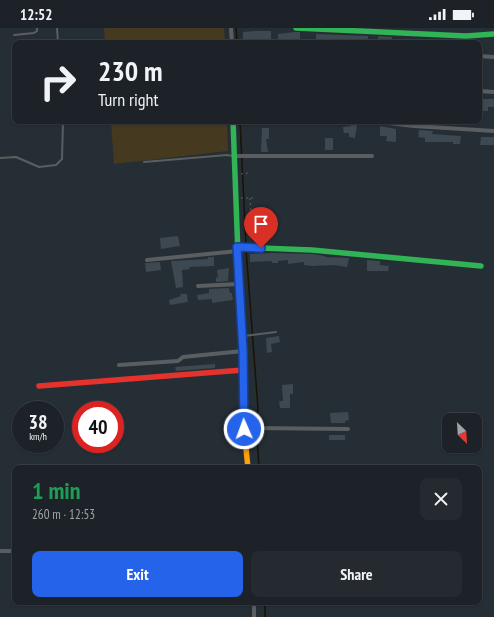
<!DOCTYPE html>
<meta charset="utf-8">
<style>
body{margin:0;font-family:"PT Sans Narrow",sans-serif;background:#252a30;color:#f1f3f6;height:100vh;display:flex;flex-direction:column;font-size:15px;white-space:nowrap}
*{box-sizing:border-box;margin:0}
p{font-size:13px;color:#a0a4a8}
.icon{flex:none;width:22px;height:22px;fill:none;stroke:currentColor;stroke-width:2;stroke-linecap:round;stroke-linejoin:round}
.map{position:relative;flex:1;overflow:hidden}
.sheet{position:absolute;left:12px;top:437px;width:470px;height:140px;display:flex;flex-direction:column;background:#1c2228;border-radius:8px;box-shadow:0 1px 3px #0004,0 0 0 1px #3a3f45}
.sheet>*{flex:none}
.banner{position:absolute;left:12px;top:12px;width:470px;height:84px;border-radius:8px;box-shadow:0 1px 3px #0004,0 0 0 1px #3a3f45;background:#1c2228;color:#f1f3f6;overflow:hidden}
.needle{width:26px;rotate:155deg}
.controls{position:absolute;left:442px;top:385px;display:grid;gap:8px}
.controls a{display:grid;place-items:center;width:40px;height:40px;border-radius:8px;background:#1c2228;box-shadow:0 1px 3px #0004,0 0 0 1px #3a3f45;font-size:20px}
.speed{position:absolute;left:12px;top:373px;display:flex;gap:8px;font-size:20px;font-weight:700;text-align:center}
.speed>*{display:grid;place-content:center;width:52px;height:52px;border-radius:50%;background:#1c2228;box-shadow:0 1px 3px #0004,0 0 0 1px #3a3f45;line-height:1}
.speed small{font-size:10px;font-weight:400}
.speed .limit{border:6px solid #d22;background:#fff;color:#111}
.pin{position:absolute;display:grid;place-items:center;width:34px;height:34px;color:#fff;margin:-41px -17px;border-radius:50% 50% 50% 0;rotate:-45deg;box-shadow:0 0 4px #0007}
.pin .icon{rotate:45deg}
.me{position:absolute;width:44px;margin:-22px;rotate:358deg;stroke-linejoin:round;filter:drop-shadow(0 0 3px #0008)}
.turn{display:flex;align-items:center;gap:14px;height:84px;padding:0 20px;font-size:18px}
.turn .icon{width:52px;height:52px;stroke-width:2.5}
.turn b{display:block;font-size:28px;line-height:34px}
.round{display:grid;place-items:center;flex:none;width:42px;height:42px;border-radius:8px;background:#252a30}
.summary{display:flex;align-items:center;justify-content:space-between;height:68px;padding:0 20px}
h1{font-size:24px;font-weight:700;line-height:30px;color:#1e9e55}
.primary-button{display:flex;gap:8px;margin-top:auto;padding:8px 20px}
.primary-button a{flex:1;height:46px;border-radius:8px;background:#2563eb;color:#fff;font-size:16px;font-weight:700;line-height:46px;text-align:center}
.primary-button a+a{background:#252a30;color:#f1f3f6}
.status{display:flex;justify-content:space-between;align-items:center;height:28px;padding:0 20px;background:#1c2228;direction:ltr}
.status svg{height:11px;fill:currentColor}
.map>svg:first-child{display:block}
.green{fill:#45391f}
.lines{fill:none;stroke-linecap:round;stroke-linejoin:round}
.stream{stroke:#191205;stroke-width:1.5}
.building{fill:#3e4850}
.path{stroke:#5b5f63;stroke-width:1;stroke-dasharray:2 3;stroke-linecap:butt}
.lane{stroke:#5a5e60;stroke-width:2}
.street{stroke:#5a5e60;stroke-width:4}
.fast{stroke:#30b455;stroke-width:5.5}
.slow{stroke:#ff9f0a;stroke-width:5.5}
.jam{stroke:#e5322d;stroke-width:5.5}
.route-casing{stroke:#184099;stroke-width:10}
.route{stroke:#2563eb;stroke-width:7}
</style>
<div class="status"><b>12:52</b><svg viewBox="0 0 49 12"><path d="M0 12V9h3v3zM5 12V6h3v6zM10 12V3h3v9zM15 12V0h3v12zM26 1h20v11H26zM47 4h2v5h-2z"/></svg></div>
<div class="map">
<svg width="494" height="589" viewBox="0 0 494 589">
<rect width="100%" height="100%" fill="#252e35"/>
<path class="green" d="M104,0H224L225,15H105Z
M111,93H227L228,123L114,136Z"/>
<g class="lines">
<path class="stream" d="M236,0L237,15
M240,93L246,217
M246,221L258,381L256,394L259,440
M265,574V589"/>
</g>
<path class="building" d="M256,3H271V15H243V4Z
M294,4H300V15H278V6Z
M316,6L368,8V15H316Z
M378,8L392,9V15H378Z
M481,71H494V79H488V83H481V80H479V72Z
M351,96L357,97L355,110L349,109V105H344L343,99L351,98Z
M380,98L396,101V114L386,113L387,108H380Z
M262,100H269V111H266L268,124H261Z
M419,102L433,103L432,106L461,108L460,116H453V114H425V110L418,109Z
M481,109H494V117H480Z
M325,110H333V122H325Z
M178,208L180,218L161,221L160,210Z
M272,225L313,226L325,228V229L349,230L347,239L334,237L312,238L304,237V234L288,236V232L278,233V235H272V233L250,234V226Z
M208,229H214V238L189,239L190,241L182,242L183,259L176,260L171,233L208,231Z
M367,232L380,233V237L389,238L388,243H367Z
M160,234L161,242L146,244L145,235Z
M229,240L228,253L216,254V249L218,250L217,242Z
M229,260L230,265H232L233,272L212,275V271L198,272L197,267L209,265V261Z
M180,266H187L188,274L170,277L169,272L181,268Z
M279,308L280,314L271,316L272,324L267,325L266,310Z
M215,336V340L176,343L175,339Z
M293,356V366H290V380H280L279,373H283L282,357Z
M348,384L349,392L345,393V395H331L330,385Z
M329,407H345V412H329Z"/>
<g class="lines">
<path class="path" d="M241,146L248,145
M241,170H256
M250,170L251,187L264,190"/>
<path class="lane" d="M57,0L58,15
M14,7L34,5L37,3V0
M0,130L16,129L39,139L56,137L62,131L63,93
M144,134L227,127L233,128
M244,308L276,304"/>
<path class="street" d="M231,0L232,15
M479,17L480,28
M479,28L494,29
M479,63L494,64
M371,93L414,98L494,103
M234,128H372
M147,232L238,223
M198,258L239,256
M119,337L178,333L183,329L243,323
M244,401L251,400L348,401
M0,523H15
M254,574V589"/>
<path class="fast" d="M296,0L466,8L494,6
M233,93L240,281
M237,219L312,222L481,238"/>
<path class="slow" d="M240,281L244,401L248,440"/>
<path class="jam" d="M39,358L243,342"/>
</g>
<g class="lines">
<defs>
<path id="route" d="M244,401L243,323L237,219L261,220"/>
</defs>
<use href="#route" class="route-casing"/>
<use href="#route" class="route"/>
</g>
</svg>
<div class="controls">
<a><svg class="needle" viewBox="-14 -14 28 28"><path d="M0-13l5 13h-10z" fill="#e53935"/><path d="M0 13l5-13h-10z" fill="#a0a4a8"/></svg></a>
</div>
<div class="speed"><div>38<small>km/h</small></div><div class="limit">40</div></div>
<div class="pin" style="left:261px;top:220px;background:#d93025"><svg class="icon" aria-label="arrive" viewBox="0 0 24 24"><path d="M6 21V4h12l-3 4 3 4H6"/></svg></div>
<svg class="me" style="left:244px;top:401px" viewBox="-20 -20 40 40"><circle r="17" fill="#2563eb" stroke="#fff" stroke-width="3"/><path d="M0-11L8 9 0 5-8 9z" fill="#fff"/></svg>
<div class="banner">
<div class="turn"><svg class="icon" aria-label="right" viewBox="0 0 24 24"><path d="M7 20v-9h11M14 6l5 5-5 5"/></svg><div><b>230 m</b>Turn right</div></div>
</div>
<section class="sheet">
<div class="summary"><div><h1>1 min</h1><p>260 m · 12:53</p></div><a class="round"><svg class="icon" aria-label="close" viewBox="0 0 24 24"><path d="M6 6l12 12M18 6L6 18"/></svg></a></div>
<div class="primary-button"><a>Exit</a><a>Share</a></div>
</section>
</div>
